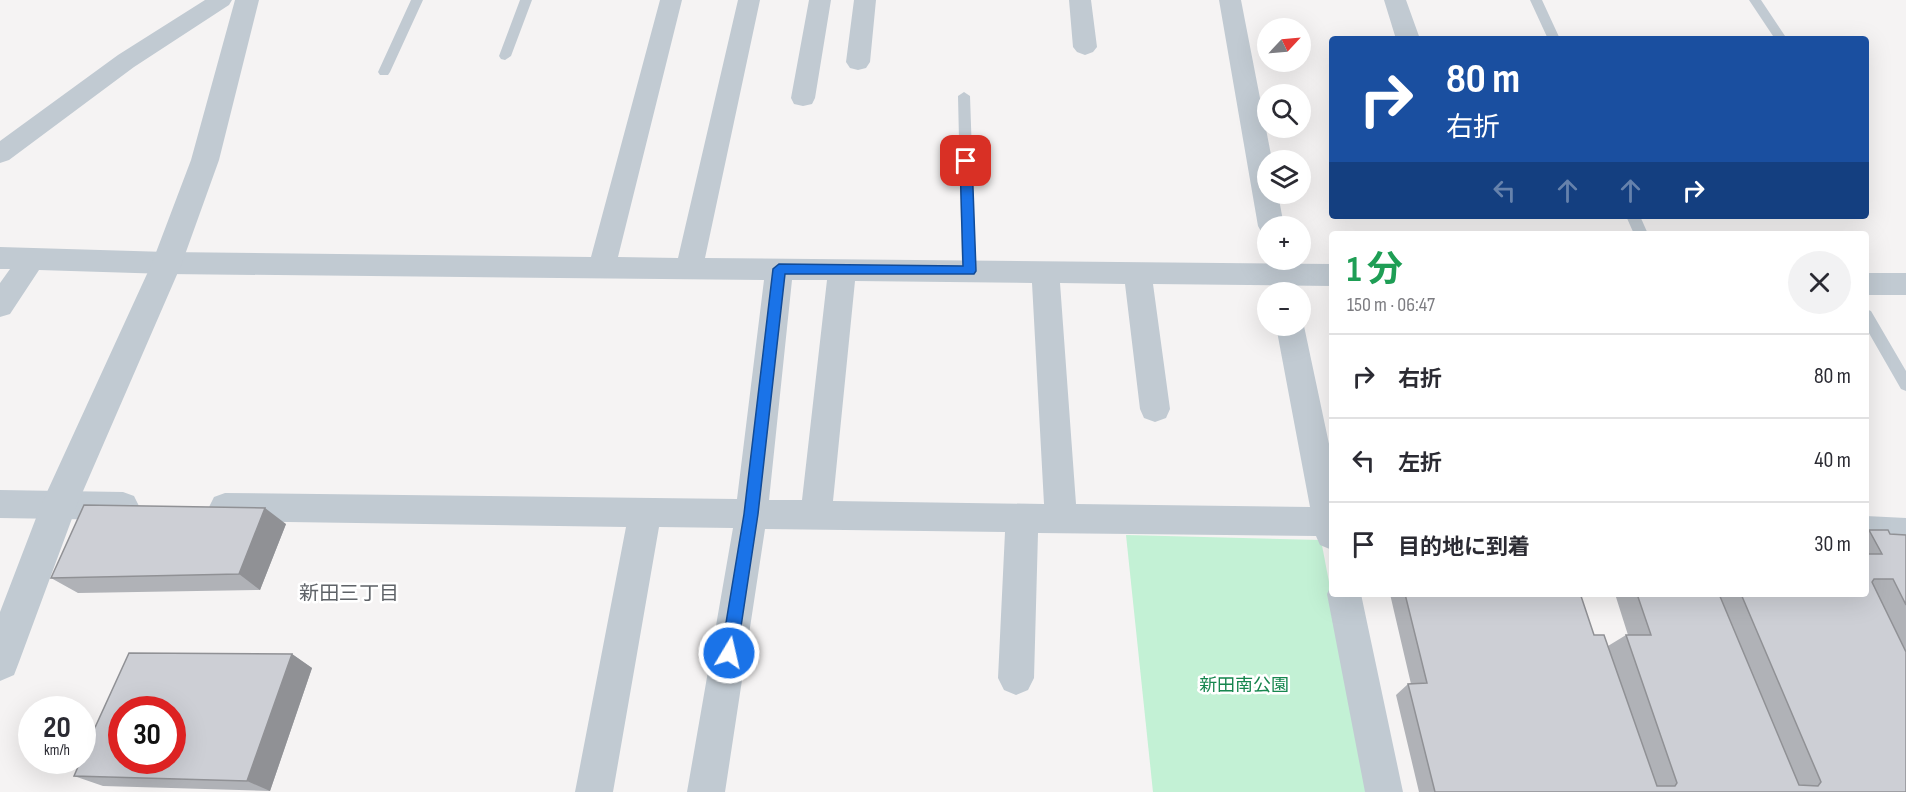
<!DOCTYPE html>
<html lang="ja">
<meta charset="utf-8">
<style>
body{margin:0;font-family:"Sofia Sans Condensed","Noto Sans JP",sans-serif;background:#f2f2f3;color:#2b2b33;height:100vh;display:flex;flex-direction:column;font-size:22px;white-space:nowrap}
*{box-sizing:border-box;margin:0}
p{font-size:20px;color:#7c7c81}
.icon{flex:none;width:33px;height:33px;fill:none;stroke:currentColor;stroke-width:2;stroke-linecap:round;stroke-linejoin:round}
.map{position:relative;flex:1;overflow:hidden}
.details{position:absolute;left:1329px;top:231px;width:540px;height:366px;display:flex;flex-direction:column;background:#fff;border-radius:6px;box-shadow:0 6px 24px #0002}
.details>*{flex:none}
.hud{position:absolute;left:1329px;top:36px;width:540px;height:183px;border-radius:6px;box-shadow:0 6px 24px #0002;background:#1a4fa0;color:#fff;overflow:hidden}
.needle{width:39px;rotate:64deg}
.fabs{position:absolute;left:1257px;top:18px;display:grid;gap:12px}
.fabs a{display:grid;place-items:center;width:54px;height:54px;border-radius:50%;background:#fff;box-shadow:0 6px 24px #0002;font-size:30px}
.speed{position:absolute;left:18px;top:696px;display:flex;gap:12px;font-size:30px;font-weight:700;text-align:center}
.speed>*{display:grid;place-content:center;width:78px;height:78px;border-radius:50%;background:#fff;box-shadow:0 6px 24px #0002;line-height:1}
.speed small{font-size:15px;font-weight:400}
.speed .limit{border:9px solid #d22;background:#fff;color:#111}
.pin{position:absolute;display:grid;place-items:center;width:51px;height:51px;color:#fff;margin:-26px;border-radius:12px;box-shadow:0 3px 9px #0006}
.me{position:absolute;width:66px;margin:-33px;rotate:9deg;stroke-linejoin:round;filter:drop-shadow(0 0 4px #0008)}
.turn{display:flex;align-items:center;gap:21px;height:126px;padding:0 18px;font-size:27px}
.turn .icon{width:78px;height:78px;stroke-width:2.5}
.turn b{display:block;font-size:42px;line-height:51px}
.lanes{display:flex;align-items:center;height:57px;padding:0 18px;background:#0003;justify-content:center;gap:30px;direction:ltr}
.lanes .off{opacity:.35}
.round{display:grid;place-items:center;flex:none;width:63px;height:63px;border-radius:32px;background:#f2f2f3}
.overview{display:flex;align-items:center;justify-content:space-between;height:102px;padding:0 18px}
h1{font-size:36px;font-weight:700;line-height:45px;color:#1e9e55}
ul{padding:0;list-style:none}
li{display:flex;align-items:center;gap:18px;height:84px;padding:0 18px;border-top:2px solid #e1e1e2}
li div{flex:1}
li b{display:block;font-size:22px}
li em{font-style:normal}
.map>svg:first-child{display:block}
.green{fill:#c3f1d5}
.lines{fill:none;stroke-linecap:round;stroke-linejoin:round}
.service{fill:#c1cad2;fill-rule:evenodd}
.minor{fill:#c1cad2;fill-rule:evenodd}
.tertiary{fill:#c1cad2;fill-rule:evenodd}
.wall{fill:#b0b2b7}
.shaded-wall{fill:#909195}
.building{fill:#cdcfd5;stroke:#909195;stroke-width:1.5;fill-rule:evenodd}
.route{fill:#1a73e8;stroke:#114b97;stroke-width:1.5}
.labels{text-anchor:middle;dominant-baseline:central;stroke-width:5;stroke-linejoin:round;paint-order:stroke}
.park-label{font-size:18px;fill:#17864f;stroke:#fff}
.neighbourhood-label{font-size:20px;fill:#5f6368;stroke:#fff}
</style>
<div class="map">
<svg width="1906" height="792" viewBox="0 0 1906 792">
<rect width="100%" height="100%" fill="#f5f3f3"/>
<path class="green" d="M1126,535L1321,540L1369,792H1153Z"/>
<g class="lines">
<path class="service" d="M411,0H423L390,72L388,75H380L378,72Z
M520,0H532L511,56L505,60L501,59L499,56Z
M1530,0H1542L1560,39H1548Z
M1749,0H1761L1787,39H1775Z
M964,92L970,96L976,271L969,276L962,271L958,96Z
M1626,216H1640L1648,234H1634Z
M1866,309L1871,311L1906,371V391L1901,389L1866,328Z"/>
<path class="minor" d="M205,0H232L229,5L134,67L9,160L0,163V141L118,55Z
M660,0H682L618,257L678,258L738,0H760L705,258L1332,264V286L1153,284L1170,409L1166,418L1155,422L1144,418L1140,409L1125,284L1060,283L1076,504L1310,507L1276,326H1300V319L1304,326L1332,458V550L1320,545L1316,536L1038,533L1034,678L1028,690L1016,695L1004,690L998,678L1005,532L765,529L725,792H687L733,528L659,527L613,792H575L626,527L225,521L214,517L209,507L214,497L225,493L737,499L764,280L167,274L39,270L10,314L0,317V283L10,269H0V247L167,252L591,257ZM792,280H827L802,500H769ZM855,281L1032,283L1044,504L833,501Z
M809,0H831L815,98L812,104L803,106L794,104L791,98Z
M854,0H876L870,62L866,68L858,70L850,68L846,62Z
M1069,0H1091L1097,47L1093,52L1085,55L1077,52L1073,47Z
M1219,0H1241L1272,160H1268V194H1278L1284,226H1268V235L1262,233L1258,226Z
M1384,0H1406L1420,39H1396Z
M1866,273H1906V295H1866Z
M0,490L123,492L134,496L139,506L134,516L123,520L0,518Z
M1866,516L1906,518V548L1866,546Z
M1332,583V594H1361L1403,792H1365L1327,594Z"/>
<path class="tertiary" d="M235,0H259L219,160L182,263L77,505L19,662L14,675L0,681V612L41,505L152,263L191,160Z"/>
</g>
<path class="wall" d="M286,524L260,590L78,593L51,578Z
M1869,530L1890,534L1906,535V792H1419L1396,695L1408,684H1411L1390,594H1482V595L1594,635L1608,646L1626,635H1628L1615,594H1866V532Z
M292,654L312,668L270,791L103,786L74,776Z"/>
<path class="shaded-wall" d="M265,508L286,524L260,590L239,574Z
M292,654L312,668L270,791L247,781Z"/>
<path class="building" d="M84,505L265,508L239,574L51,578Z
M1869,530H1888L1890,534L1906,535V605L1893,579H1874L1872,582L1906,652V792H1435L1408,684L1427,683L1405,594H1482V595L1581,596L1594,635H1604L1657,786H1675L1677,783L1626,635H1651L1637,594H1719L1799,785L1818,786L1821,782L1741,594H1866V554H1882Z
M129,653L292,654L247,781L74,776L81,760H82V756ZM122,710H172V760H122Z"/>
<path class="route" d="M966,157L972,161L976,271L974,274H785L758,514L737,653L734,659L729,661L723,659L721,653L744,514L773,269L779,264L963,266L960,161Z"/>
<g class="labels">
<g class="park-label">
<text x="1244" y="685">新田南公園</text>
</g>
<g class="neighbourhood-label">
<text x="349" y="594">新田三丁目</text>
</g>
</g>
</svg>
<div class="fabs">
<a><svg class="needle" viewBox="-14 -14 28 28"><path d="M0-13l5 13h-10z" fill="#e53935"/><path d="M0 13l5-13h-10z" fill="#7c7c81"/></svg></a>
<a><svg class="icon" aria-label="search" viewBox="0 0 24 24"><circle cx="10" cy="10" r="6"/><path d="M15 15l6 6"/></svg></a>
<a><svg class="icon" aria-label="layers" viewBox="0 0 24 24"><path d="M12 4l9 5-9 5-9-5zM3 14l9 5 9-5"/></svg></a>
<a>+</a>
<a>−</a>
</div>
<div class="speed"><div>20<small>km/h</small></div><div class="limit">30</div></div>
<div class="pin" style="left:966px;top:161px;background:#d93025"><svg class="icon" aria-label="arrive" viewBox="0 0 24 24"><path d="M6 21V4h12l-3 4 3 4H6"/></svg></div>
<svg class="me" style="left:729px;top:653px" viewBox="-20 -20 40 40"><circle r="17" fill="#1a73e8" stroke="#fff" stroke-width="3"/><path d="M0-11L8 9 0 5-8 9z" fill="#fff"/></svg>
<div class="hud">
<div class="turn"><svg class="icon" aria-label="right" viewBox="0 0 24 24"><path d="M7 20v-9h11M14 6l5 5-5 5"/></svg><div><b>80 m</b>右折</div></div>
<div class="lanes"><svg class="icon off" aria-label="left" viewBox="0 0 24 24"><path d="M17 20v-9H6M10 6l-5 5 5 5"/></svg><svg class="icon off" aria-label="ahead" viewBox="0 0 24 24"><path d="M12 20V5M6 11l6-6 6 6"/></svg><svg class="icon off" aria-label="ahead" viewBox="0 0 24 24"><path d="M12 20V5M6 11l6-6 6 6"/></svg><svg class="icon" aria-label="right" viewBox="0 0 24 24"><path d="M7 20v-9h11M14 6l5 5-5 5"/></svg></div>
</div>
<section class="details">
<div class="overview"><div><h1>1 分</h1><p>150 m · 06:47</p></div><a class="round"><svg class="icon" aria-label="close" viewBox="0 0 24 24"><path d="M6 6l12 12M18 6L6 18"/></svg></a></div>
<ul>
<li><svg class="icon" aria-label="right" viewBox="0 0 24 24"><path d="M7 20v-9h11M14 6l5 5-5 5"/></svg><div><b>右折</b></div><em>80 m</em></li>
<li><svg class="icon" aria-label="left" viewBox="0 0 24 24"><path d="M17 20v-9H6M10 6l-5 5 5 5"/></svg><div><b>左折</b></div><em>40 m</em></li>
<li><svg class="icon" aria-label="arrive" viewBox="0 0 24 24"><path d="M6 21V4h12l-3 4 3 4H6"/></svg><div><b>目的地に到着</b></div><em>30 m</em></li>
</ul>
</section>
</div>
